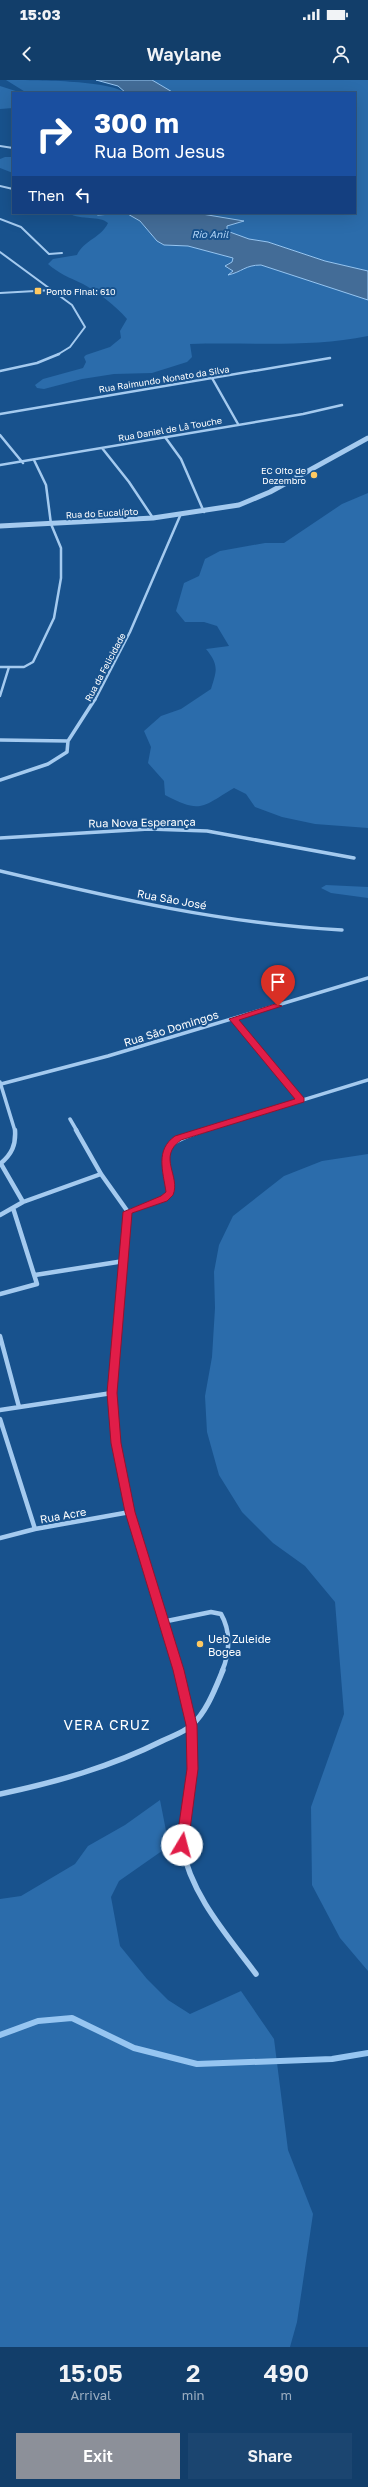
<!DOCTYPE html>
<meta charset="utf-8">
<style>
body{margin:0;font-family:"Golos Text",sans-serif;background:#1b4570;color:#f1f3f6;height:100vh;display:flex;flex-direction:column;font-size:15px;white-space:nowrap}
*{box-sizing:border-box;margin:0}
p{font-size:13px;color:#9caec1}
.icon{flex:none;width:22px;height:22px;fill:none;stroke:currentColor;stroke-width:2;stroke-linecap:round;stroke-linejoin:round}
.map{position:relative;height:2267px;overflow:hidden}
.sheet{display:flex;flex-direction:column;background:#123e6a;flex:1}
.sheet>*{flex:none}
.guide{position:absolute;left:12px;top:12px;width:344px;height:122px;border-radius:0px;box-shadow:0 4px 16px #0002,0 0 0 1px #31577e;background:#1a4fa0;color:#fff;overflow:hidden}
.pin{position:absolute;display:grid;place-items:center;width:34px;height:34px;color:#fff;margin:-41px -17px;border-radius:50% 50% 50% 0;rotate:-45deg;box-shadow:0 0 4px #0007}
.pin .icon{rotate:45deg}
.me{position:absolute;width:44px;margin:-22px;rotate:8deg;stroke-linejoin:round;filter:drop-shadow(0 0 3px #0008)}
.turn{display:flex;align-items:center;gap:14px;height:84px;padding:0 16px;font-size:18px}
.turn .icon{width:52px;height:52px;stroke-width:2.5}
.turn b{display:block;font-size:28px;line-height:34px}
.then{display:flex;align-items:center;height:38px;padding:0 16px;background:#0003;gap:8px;font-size:15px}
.eta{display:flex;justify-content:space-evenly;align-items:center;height:68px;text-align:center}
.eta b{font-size:24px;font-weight:600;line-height:28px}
.action{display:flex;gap:8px;margin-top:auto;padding:8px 16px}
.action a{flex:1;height:46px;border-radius:0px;background:#8c9099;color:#fff;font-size:16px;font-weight:600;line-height:46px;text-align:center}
.action a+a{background:#1b4570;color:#f1f3f6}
.status{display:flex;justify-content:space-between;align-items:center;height:28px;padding:0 20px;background:#123e6a;direction:ltr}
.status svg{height:11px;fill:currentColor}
header{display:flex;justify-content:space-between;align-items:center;height:52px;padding:0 16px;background:#123e6a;font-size:18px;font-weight:600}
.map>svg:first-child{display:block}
.green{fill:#2b6cab}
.water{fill:#436c97;stroke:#96c5f1}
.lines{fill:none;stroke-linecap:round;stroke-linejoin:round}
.stream{stroke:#96c5f1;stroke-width:6}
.minor-far4{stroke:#a4caef;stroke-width:2}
.minor-far3{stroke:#a4caef;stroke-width:2.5}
.minor-far2{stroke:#a4caef;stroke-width:3.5}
.minor-far1{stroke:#a4caef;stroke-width:4.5}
.minor{stroke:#a4caef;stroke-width:5.5}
.tertiary{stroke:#a4caef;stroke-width:5}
.route{fill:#e11d48;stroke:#92132f}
.poi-dot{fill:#ffc961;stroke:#18528d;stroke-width:1.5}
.labels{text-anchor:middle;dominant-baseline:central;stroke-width:4;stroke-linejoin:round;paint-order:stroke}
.far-poi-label{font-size:9px;fill:#fff;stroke:#18528d;text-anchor:start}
.far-street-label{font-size:9px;fill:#fff;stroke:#18528d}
.far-water-label{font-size:10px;font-style:italic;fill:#afd3f6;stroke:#18528d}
.street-label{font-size:11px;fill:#fff;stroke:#18528d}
.poi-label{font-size:11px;fill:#fff;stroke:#18528d;text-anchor:start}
.near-neighbourhood-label{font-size:14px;letter-spacing:1px;fill:#fff;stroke:#18528d}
</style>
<div class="status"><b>15:03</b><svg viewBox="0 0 49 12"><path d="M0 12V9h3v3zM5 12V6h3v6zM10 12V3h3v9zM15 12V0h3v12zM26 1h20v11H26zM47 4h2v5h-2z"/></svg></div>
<header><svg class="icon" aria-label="back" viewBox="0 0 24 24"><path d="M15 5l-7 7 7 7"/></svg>Waylane<svg class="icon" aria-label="person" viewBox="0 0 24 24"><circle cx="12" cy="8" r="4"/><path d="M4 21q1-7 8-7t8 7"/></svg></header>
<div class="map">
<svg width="368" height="2267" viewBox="0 0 368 2267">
<rect width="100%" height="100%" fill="#18528d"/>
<path class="green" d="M6,0C34,0 108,0 126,13H27Z
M152,0H368V191L325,181L268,162L249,159L227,151V146L242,141L196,133H355V13H174Z
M0,6L22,13H13V28L0,29Z
M5,77H13V93L0,88V79Z
M68,133H92L98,135L126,133L140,141L157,161L164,165L188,166L233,178L232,182L227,184V188L233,191L230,194C243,191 245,185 261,185L365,218L368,220V256C309,268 250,262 190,264L192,277L187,282L152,293L114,294L82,299L44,309L37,308L35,305L43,299L83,288L86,282L84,277L86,275L110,267L121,258L120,251L127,239C115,225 99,213 83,204C70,198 58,193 48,184L53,179L77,175C84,160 101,158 108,143C99,135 82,141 68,133Z
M368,413V748L315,744L282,737L255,727L246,714L234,708C202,727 201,734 165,715L164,701L148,683L151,667L144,651L161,636L181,629L211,609C217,590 219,585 206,569L229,566L217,546L204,542H185L176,531L184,503L199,496L205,479L220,471L265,463H284L342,424Z
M326,805L368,807V818L331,813L321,808Z
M368,1074V1891L340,1858L312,1805L311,1727L344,1634L335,1522L305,1486L273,1463L242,1432L219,1395L207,1352L205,1316L212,1277L215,1228L214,1192L219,1165L233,1136L284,1096L322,1081Z
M160,1720L169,1766L119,1801L111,1817L120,1866L147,1899L168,1920L190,1934L241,1911L274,1959L288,2070L313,2134L297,2242L290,2267H0V1819L21,1816L75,1784L88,1766L125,1745Z"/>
<path class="water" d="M96,0H152L174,13H126L118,6Z
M92,133H196L244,141L227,146V151L249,159L268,162L325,181L368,191V220L261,185C245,185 242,192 228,195L233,191L225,186L232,182L233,178L188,166L164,165L157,161L140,141L126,133L98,135Z"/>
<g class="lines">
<path class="stream" d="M0,1955L38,1941L72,1938L134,1968L197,1984L332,1979L368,1973"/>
<path class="minor-far4" d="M0,66L13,68
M0,106L13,109
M0,139L21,147L49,174L62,173
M0,172L72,225L85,247L70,267L57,275
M0,213L53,210"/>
<path class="minor-far3" d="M0,291L37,283L59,274
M212,298L238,344
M0,334L330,278
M0,355L23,383
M165,357L181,379L204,432
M102,368L129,402L153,438
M0,385L303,334L342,325
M0,587H24L33,582L54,538L61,498V468L51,444L46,405L34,380
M0,616L9,587
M95,620L130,552L180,436"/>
<path class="minor-far2" d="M0,660L68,661
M0,700L48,684L67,672L68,661L95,619
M0,758L149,749L207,751L354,778
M0,791C113,818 226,844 342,850
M234,939L301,1020
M0,1002L15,1051
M1,1004L108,976L368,898
M70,1039L77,1051
M202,1051L368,1000"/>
<path class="minor-far1" d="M76,1050L101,1094L128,1132L112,1313L116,1363L130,1432L178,1591
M0,1084C12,1074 16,1065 15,1050
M1,1084L23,1122
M128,1132L164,1119L170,1113C170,1069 153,1066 205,1050
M0,1135L23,1122L101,1094
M35,1195L124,1181
M0,1214L37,1204L13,1128
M0,1256L19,1327
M0,1330L112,1313
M0,1339L35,1449
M0,1458L35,1449L130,1432
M162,1542L211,1532L221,1534C231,1551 230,1573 222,1591"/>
<path class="minor" d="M178,1590C187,1626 194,1651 192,1688C191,1709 179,1749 182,1766C191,1815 227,1855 256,1894
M0,1714C57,1702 110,1687 162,1661C172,1656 183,1653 192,1645C207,1631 215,1609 223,1590"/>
<path class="tertiary" d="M0,446L153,438L239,425L270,412L368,358"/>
</g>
<path class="route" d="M275,924L282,926L239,940L304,1018V1022L181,1060C157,1077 181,1096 173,1115L167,1121L132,1133L117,1313L121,1363L135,1432L184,1590L197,1645L198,1689L188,1765L182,1770L176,1765L187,1689L186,1645L173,1590L125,1432L111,1363L107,1313L123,1132L161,1116L166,1112C163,1091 155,1070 175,1056L295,1019L229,939Z"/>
<g class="poi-dot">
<rect x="34" y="207" width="8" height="8" rx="2"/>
<circle cx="314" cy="395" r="4"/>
<circle cx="200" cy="1564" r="4"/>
</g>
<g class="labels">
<g class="far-poi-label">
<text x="46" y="211">Ponto Final: 610</text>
<text x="306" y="390" text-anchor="end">EC Oito de<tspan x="306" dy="10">Dezembro</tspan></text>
</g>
<g class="far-street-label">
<text transform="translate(164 299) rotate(-9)">Rua Raimundo Nonato da Silva</text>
<text transform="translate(170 349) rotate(-10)">Rua Daniel de Lã Touche</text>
<text transform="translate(102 433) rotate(-3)">Rua do Eucalípto</text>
<text transform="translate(105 587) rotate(-62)">Rua da Felicidade</text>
</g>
<g class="far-water-label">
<text x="210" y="154">Rio Anil</text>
</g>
<g class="street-label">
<text transform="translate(142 742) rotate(-1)">Rua Nova Esperança</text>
<text transform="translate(172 819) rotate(10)">Rua São José</text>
<text transform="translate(171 948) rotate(-17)">Rua São Domingos</text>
<text transform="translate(63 1435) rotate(-10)">Rua Acre</text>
</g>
<g class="poi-label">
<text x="208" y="1558">Ueb Zuleide<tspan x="208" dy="13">Bogea</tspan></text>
</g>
<g class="near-neighbourhood-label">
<text x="107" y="1644">VERA CRUZ</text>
</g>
</g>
</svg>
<div class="pin" style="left:278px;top:926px;background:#d93025"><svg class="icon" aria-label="arrive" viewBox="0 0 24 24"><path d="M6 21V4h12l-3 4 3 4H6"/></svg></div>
<svg class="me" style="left:182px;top:1765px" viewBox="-20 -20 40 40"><circle r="19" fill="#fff"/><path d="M0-13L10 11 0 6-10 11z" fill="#e11d48"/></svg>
<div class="guide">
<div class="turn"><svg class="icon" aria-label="right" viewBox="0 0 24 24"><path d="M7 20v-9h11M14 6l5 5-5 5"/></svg><div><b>300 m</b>Rua Bom Jesus</div></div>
<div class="then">Then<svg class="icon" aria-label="left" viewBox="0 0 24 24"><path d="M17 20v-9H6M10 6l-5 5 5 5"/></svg></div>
</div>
</div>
<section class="sheet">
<div class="eta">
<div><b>15:05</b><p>Arrival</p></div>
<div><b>2</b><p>min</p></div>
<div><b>490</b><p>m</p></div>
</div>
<div class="action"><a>Exit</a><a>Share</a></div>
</section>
